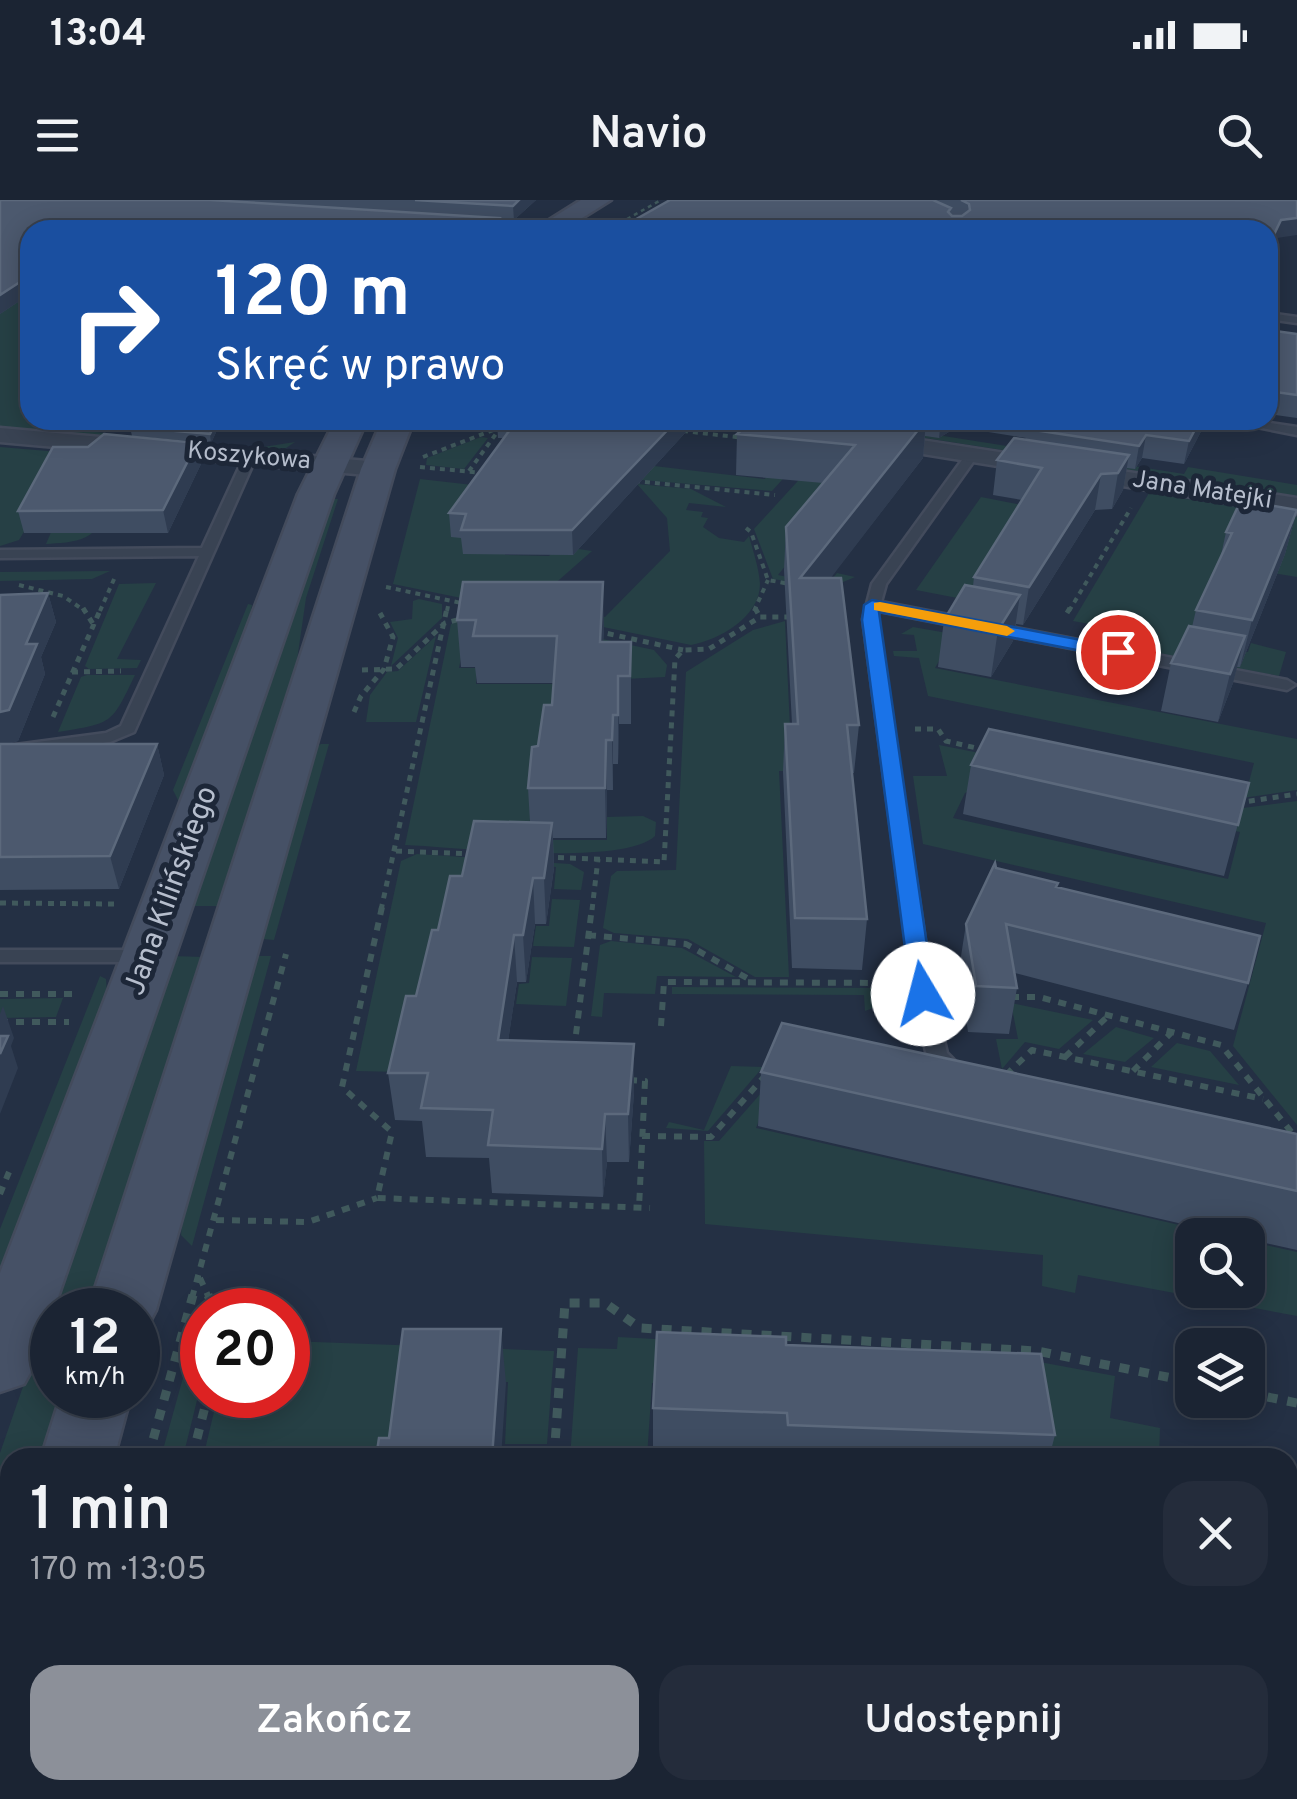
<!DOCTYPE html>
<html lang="pl">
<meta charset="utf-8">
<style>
body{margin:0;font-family:Overpass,sans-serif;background:#242c3b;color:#f1f3f6;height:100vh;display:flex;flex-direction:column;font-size:38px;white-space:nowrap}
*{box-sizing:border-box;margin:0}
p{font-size:32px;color:#a0a4ac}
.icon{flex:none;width:55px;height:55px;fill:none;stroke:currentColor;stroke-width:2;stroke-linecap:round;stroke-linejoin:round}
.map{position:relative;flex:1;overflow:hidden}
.panel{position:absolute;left:0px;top:1248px;width:1298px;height:352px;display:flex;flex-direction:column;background:#1b2433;border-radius:30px 30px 0 0;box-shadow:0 5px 25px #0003,0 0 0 2px #39414e}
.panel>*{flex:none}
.top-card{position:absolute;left:20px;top:20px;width:1258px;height:210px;border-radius:30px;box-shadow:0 5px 25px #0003,0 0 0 2px #39414e;background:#1a4fa0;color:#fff;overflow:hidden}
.tools{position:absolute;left:1175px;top:1018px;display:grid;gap:20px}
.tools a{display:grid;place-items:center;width:90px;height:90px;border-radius:20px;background:#1b2433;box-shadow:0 5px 25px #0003,0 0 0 2px #39414e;font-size:50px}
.speed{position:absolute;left:30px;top:1088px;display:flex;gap:20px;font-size:50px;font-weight:700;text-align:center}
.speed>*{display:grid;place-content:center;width:130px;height:130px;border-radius:50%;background:#1b2433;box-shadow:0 5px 25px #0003,0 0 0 2px #39414e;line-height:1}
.speed small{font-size:25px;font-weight:400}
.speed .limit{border:15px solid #d22;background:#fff;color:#111}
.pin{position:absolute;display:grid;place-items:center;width:85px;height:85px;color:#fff;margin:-42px;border:5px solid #fff;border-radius:50%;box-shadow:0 2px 10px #0007}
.me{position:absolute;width:110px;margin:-55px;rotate:352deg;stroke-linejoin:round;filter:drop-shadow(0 0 8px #0008)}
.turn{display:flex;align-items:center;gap:35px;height:210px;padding:0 30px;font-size:45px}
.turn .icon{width:130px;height:130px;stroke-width:2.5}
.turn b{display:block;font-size:70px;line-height:85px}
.round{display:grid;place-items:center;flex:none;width:105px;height:105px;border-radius:30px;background:#242c3b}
.overview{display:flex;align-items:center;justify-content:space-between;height:170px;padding:0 30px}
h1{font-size:60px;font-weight:600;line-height:75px}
.button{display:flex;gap:20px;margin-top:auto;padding:20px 30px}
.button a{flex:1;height:115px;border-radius:30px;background:#8c9099;color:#fff;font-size:40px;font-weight:600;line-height:115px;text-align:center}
.button a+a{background:#242c3b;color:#f1f3f6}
.status{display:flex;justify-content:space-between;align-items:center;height:70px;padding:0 50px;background:#1b2433;direction:ltr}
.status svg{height:28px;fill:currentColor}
header{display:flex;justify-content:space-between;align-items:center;height:130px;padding:0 30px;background:#1b2433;font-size:45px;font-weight:600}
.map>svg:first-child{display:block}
.green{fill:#264045}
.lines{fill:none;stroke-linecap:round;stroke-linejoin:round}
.lane-casing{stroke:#434b5c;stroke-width:5}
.street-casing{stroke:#434b5c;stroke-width:5}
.secondary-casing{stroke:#434b5c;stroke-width:5}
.path-far4{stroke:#40595c;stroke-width:2.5;stroke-dasharray:4 4;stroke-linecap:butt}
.path-far3{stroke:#40595c;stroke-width:4;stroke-dasharray:5 5;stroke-linecap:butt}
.path-far2{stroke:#40595c;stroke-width:5;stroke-dasharray:6 6;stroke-linecap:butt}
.path-far1{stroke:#40595c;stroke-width:6;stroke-dasharray:8 8;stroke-linecap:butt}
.path{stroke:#40595c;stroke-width:9;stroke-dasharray:10 10;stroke-linecap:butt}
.lane{fill:#394353;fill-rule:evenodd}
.street{fill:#394353;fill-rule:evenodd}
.secondary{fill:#465166;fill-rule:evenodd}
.wall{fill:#3f4d62}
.shaded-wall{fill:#2f3c51}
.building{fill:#4c596e;stroke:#5c697c;stroke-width:2.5}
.route{fill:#1a73e8;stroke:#114b97;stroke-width:2.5}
.slow{fill:#f59e0b}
.labels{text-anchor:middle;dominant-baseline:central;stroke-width:10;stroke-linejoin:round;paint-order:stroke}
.far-street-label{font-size:25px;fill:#b6becd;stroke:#1d2738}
.street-label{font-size:30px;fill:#b6becd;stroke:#1d2738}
</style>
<div class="status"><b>13:04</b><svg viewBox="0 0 49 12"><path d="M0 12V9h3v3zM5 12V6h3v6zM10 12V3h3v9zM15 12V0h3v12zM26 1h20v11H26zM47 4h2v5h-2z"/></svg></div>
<header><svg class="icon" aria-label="menu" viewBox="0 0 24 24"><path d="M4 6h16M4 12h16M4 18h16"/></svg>Navio<svg class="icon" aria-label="search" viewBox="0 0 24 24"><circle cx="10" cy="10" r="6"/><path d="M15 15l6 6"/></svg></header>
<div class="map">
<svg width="1297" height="1599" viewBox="0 0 1297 1599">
<rect width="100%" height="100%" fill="#243044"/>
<path class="green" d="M0,54L30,56V220H86L75,230L257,248L295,242L286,248L265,250L0,227Z
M810,220L893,228L1184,274L1188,267L1297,285V296Z
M481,237L488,238L464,269L426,265L427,258Z
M0,247L119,257C115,281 111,325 86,337C74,343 58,343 46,344L52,330H25L19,340L0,346Z
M809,250L772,291L630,279L637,264L765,279L769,270Z
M807,271L858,276L778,375L827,385L837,373L855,377L829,388L773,379L754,329Z
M420,279L535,292L505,355L549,356L558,346L592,351L551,387L560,409L605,417L670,351L667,318L637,284L691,289L726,307L689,303L686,310L703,312L701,317L708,318L703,327L719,338L744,342L749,336C753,351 759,368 760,384C760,417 719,440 691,445L393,384Z
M1149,293L1297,317V377L1273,373L1190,441L1248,452L1251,443L1286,452L1279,476L1121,446L1127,431L1073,421Z
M981,297L1032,307L973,401L916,390Z
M331,299H338L306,398L295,474L220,706H191Z
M110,371L92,379L0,381V372Z
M156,383L117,459L141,460L137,468L89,469L85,466L119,384Z
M419,399L442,404V418L391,466L398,438L390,422L412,419L413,401Z
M248,404L252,405L249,421L179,602L173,590Z
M488,414L467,427L459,468H477L476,484H556L532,595L529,630L537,640H607V617L643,616L656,622L655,636C622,667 457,647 405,645L451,424Z
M785,421L792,571H779L789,777H755L688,739L614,733L603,728L611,676L617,671L676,670L686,472L753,430Z
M537,425L654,450L667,465L665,477L604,480Z
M913,427L981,439L950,441L935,468L1297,539V590L1236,599L1246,593L1254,563L928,496L919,458L894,456L893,451H917L914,435L901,434Z
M436,436L416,522H366L370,495L387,472L398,471Z
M87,475H135C111,525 113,523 58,532L81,477Z
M321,544H329L274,740L262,739L316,547Z
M939,545L1026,562L965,593L953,618L1228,679L1240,632L1198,623L1204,601L1243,608L1297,601V925L1233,846L1266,723L923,644L913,576H947Z
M417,654L570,664L584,672L581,690L554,689L556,667L475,665L401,872L356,871L401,661Z
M552,699L580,700L574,747L533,746L536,726H549Z
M611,741L682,748L736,777L657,776L655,794L604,793L602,817L591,816L600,745Z
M172,756L203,757L90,1110H52V1195H63L43,1257L10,1258V1362L0,1393V1253Z
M257,756H271L192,1046L181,1035L182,1022Z
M532,757L572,758L566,806L516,804L519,784L529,783Z
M100,776L106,779L107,794L0,1068V1029Z
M672,787L891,788L892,792L878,806L865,811L864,795L672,794Z
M63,798L56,817L0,818V799Z
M1011,803L1093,820L1059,849L1025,842L1002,869L996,839H1018Z
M1116,827L1154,838L1125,862L1083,854Z
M1177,843L1210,851L1239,885L1151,867Z
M731,866L763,867L708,931L666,928L669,922L704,930Z
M776,876L756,928L1223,1035H1192V1090H1248V1041L1297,1052V1116L1078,1075L1075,1093L1042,1086L1043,1055L705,1024L704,941H719Z
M618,1137L728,1143L725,1186L652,1183L647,1257L570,1258L578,1148L617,1149Z
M194,1138L202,1140V1180L183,1257H161Z
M288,1141L554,1151L547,1244H505L508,1182H411L400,1257L203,1258L218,1195H288Z
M993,1160L1045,1163L1115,1176L1110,1218L1160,1228L1159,1257H1042Z
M1288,1313L1297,1315V1599H785L761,1590H1288Z
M149,1590H341L340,1599H151Z
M545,1590H681L678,1599H544Z"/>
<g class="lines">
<defs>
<path id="lane" d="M470,23L546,26L551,29L473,28Z
M1268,113L1297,117V123L1268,119Z
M1221,220H1249L1297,227V235Z
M972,251L978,255L886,384L881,402L1287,480L1295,485L1287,490L879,411L877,419L933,794L947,853L967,873L956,880L949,878L927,856L913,794L863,419L872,384L968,252Z
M250,253L256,257L134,532L110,542L0,557V547L106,533L121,526L199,356L0,358V350L202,348L244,257Z
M0,750H148L158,756L148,762H0Z"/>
<path id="street" d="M0,228L378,262L390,269L378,276L0,242Z
M869,232L1297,298V314L861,244L857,239L861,234Z"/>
<path id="secondary" d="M581,0H611L563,30H533Z
M335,220H367L334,294L35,1164L24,1184L0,1192V1073L298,294Z
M382,220H414L395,269L156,1110L146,1129L138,1131V1110H88L361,269Z
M61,1195H131L114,1258H41Z
M10,1441V1590H45V1599H0V1445Z"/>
</defs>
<use href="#lane" class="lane-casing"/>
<use href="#street" class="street-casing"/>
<use href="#secondary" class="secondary-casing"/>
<path class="path-far4" d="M627,19L661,0"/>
<path class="path-far3" d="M683,231L745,238
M423,257L501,227
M420,267L483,273
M469,271L506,220
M635,281L775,295
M746,328L751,332L768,380L790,384
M19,385L63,396L85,411
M386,387L466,404
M100,411L115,377
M447,411L449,401
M754,411L768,380
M1069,411L1131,308"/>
<path class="path-far2" d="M83,408L93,424
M755,408L760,417
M1067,413L1070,408
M596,431L683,450
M362,470L396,469L445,423L461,419
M72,472L121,471
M354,512L361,496L384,469L393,437L380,413
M53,517L101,408
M915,529H938L946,541L985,550
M1237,603L1297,594
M396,651L473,654
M546,657L664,662L675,459L683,450L709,449L760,417H793
M0,703L116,704
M381,710L447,408
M592,710L598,659"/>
<path class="path-far1" d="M382,707L342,887L392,932L377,998L650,1008
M588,735L686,744L754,782
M0,794H80
M1011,797H1039L1221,845L1297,939
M0,822H69
M661,826L664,782L890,783
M574,850L592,707
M1065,857L1108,816
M1133,871L1171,833
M1006,875L1032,850L1263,899
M629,880L645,881L639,1008
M642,936L711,937L764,877
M0,994L9,972
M216,1020L308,1022L377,998
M200,1078L209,1098
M192,1098L286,754"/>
<path class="path" d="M208,1095L215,1110
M1248,1193L1297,1203
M148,1258L193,1095
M192,1258L208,1195
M554,1258L565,1103H605L640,1128L1037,1151L1192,1182
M122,1590L124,1599
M529,1599L530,1590"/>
<use href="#lane" class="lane"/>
<use href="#street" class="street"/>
<use href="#secondary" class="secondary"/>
</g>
<path class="wall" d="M0,0H536L514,20L499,19L500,30H30V99L24,98L0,114Z
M670,0H1297L1277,38L617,30Z
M1268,130L1297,134V218L1268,214Z
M139,220H241L233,228L219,226L211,243L132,236L130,227Z
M497,220H697L573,355L463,354L461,338L451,337L449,313L504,238H498Z
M753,220H1207L1184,264L1142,258L1135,269L1127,268L1123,290L1112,309L1095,310L1023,425L1016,424L1013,441L991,477L938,467L944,420L973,386L974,377L1022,300L993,295L997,260L1026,238L957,227L939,238L925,236L923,258L830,378L859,525L854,573H852L867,719L862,770L792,768L783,572L785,524H792L784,370L786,327L823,283L736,275L737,234Z
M201,264L168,333H24L18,311Z
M1297,310L1285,354L1240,467H1237L1233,483L1218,522L1161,511L1171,463L1192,427L1196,410L1220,360L1226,332Z
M48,393L56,422L41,457L45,474L18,541L7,544H157L164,575L119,689L0,690V395Z
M457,420L604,428L603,442H631V524H619L618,564H613V590H607L606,638H553L554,668L546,724H535L526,782H517L508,841L634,844V892L629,962H607L603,997L492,993L489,958L426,957L422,921L395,920L388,873L416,796L438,730L462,676L530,622L528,588L552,505L553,483H477L475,467H461Z
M971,565L1249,583L1224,676L963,614Z
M996,668L1057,687L1248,783L1234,830L1015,773L1017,788L1009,834L968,832L959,769L966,724Z
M761,872L1297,934V1050L1248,1039V1035H1230L758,926Z
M786,1145L1055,1235L1049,1258H653V1208Z"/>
<path class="shaded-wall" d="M519,0H536L514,20L513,6Z
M499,18L500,30H486Z
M1297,18V35L1277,38L1268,57V47L1281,20Z
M248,20L250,30H234Z
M20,82L24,98L0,114V95Z
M217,220H218L219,226L211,243L210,234Z
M231,220H241L233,228Z
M677,220H697L573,355L572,330Z
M926,220L923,258L797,422L800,378Z
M941,220H958L957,227L939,238Z
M1200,220H1207L1184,264L1189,241Z
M1146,235L1142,258L1135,269L1139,246Z
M197,243L201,264L168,333L163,310Z
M1129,255L1123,290L1112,309L1118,273Z
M1101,274L1095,310L1023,425L1029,387Z
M1297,310L1285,354L1240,467L1252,420Z
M603,382L604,428L601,489L600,442Z
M48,393L56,422L41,457L45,474L18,541L6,544L0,563V512L26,444Z
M1020,395L1013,441L991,477L998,430Z
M1245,436L1233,483L1218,522L1230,474Z
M618,476L619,524L618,564Z
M613,515V590L612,540Z
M606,540L607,590L606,638L605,588Z
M157,544L164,575L119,689L110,656Z
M552,623L554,668L546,724L544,678Z
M533,678L535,724L526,782L523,735Z
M514,735L517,782L501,888L498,840Z
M3,806L14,838L11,846L18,868L0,914V814Z
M634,844V892L629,962L628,914Z
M605,914L607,962L603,997L602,949Z
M501,1129L506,1183L501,1258H492Z
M438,1590H451L450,1599H437Z"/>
<path class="building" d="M0,0H210L499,18L486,30H400L248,20L234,30H30V83L20,82L0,95Z
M415,0H519L513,6Z
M670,0H933L951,8L948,12L952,16H962L970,10L969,4L961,0H1297V18L1281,20L1268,47V30H617Z
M1268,130L1297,134V195L1268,191Z
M139,220H217L210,234L130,227Z
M517,220H677L572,330H461L466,314L449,313Z
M753,220H926L800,378H841L859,525H847L867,719L795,718L785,524H798L786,327L855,245L737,234Z
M1035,220H1200L1189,241L1146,235L1139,246L1028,229Z
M104,234L197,243L163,310L18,311L53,247H88Z
M1014,238L1129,255L1118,273L1101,274L1029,387L974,377L1042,268L997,260Z
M1241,300L1297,310L1252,420L1196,410L1232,333L1226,332Z
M463,382H603L600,442H631L630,476H618V515H613L612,540H606L605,588H528L532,547L538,546L544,505H552L557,436H473L476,420H457Z
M965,385L1020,395L998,430L944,420Z
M48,393L26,444H37L9,510L0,512V395Z
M1189,426L1245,436L1230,474L1171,463Z
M989,529L1249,583L1238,625L971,565Z
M0,544H157L110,656L0,657Z
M474,621L552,623L544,678H533L523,735H514L498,840L634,844L628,914H605L602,949L488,945L493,910L421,908L428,873H388L406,796H416L432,730H438L450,676H462Z
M995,663L996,668L1058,683L1056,687L1260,736L1248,783L1006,724L1017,788L976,786L966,724Z
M782,823L1297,934V991L761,872Z
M0,836H8L0,854Z
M403,1129H501L492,1258H376L379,1238H389Z
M657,1132L786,1137V1145L1041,1154L1055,1235L788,1225L787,1213L653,1208Z
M323,1590H438L437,1599H322Z
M691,1590H746L757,1594L756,1599H688Z"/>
<path class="route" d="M872,400L1118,447L1127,452L1118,458L879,412L934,794L923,801L911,794L862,420L864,405Z"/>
<path class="slow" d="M880,402L1007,426L1015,431L1007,436L874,410V403Z"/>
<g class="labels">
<g class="far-street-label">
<text transform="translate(249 257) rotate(5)">Koszykowa</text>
<text transform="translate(1202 291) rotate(9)">Jana Matejki</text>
</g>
<g class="street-label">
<text transform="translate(172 691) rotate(-70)">Jana Kilińskiego</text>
</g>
</g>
</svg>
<div class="tools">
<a><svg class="icon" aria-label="search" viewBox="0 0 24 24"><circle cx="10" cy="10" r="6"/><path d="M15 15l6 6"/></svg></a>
<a><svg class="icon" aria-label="layers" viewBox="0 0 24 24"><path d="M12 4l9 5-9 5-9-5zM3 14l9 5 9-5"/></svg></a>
</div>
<div class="speed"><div>12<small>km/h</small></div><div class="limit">20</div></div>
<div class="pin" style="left:1118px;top:452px;background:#d93025"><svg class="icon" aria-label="arrive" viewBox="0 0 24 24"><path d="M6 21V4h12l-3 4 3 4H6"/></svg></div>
<svg class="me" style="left:923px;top:794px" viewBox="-20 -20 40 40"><circle r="19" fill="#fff"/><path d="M0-13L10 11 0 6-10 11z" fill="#1a73e8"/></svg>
<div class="top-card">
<div class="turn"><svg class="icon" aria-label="right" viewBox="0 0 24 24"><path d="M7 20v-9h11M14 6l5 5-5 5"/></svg><div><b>120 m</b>Skręć w prawo</div></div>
</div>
<section class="panel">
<div class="overview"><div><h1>1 min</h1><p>170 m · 13:05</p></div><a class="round"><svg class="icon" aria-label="close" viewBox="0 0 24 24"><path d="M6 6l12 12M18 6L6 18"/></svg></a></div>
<div class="button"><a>Zakończ</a><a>Udostępnij</a></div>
</section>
</div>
